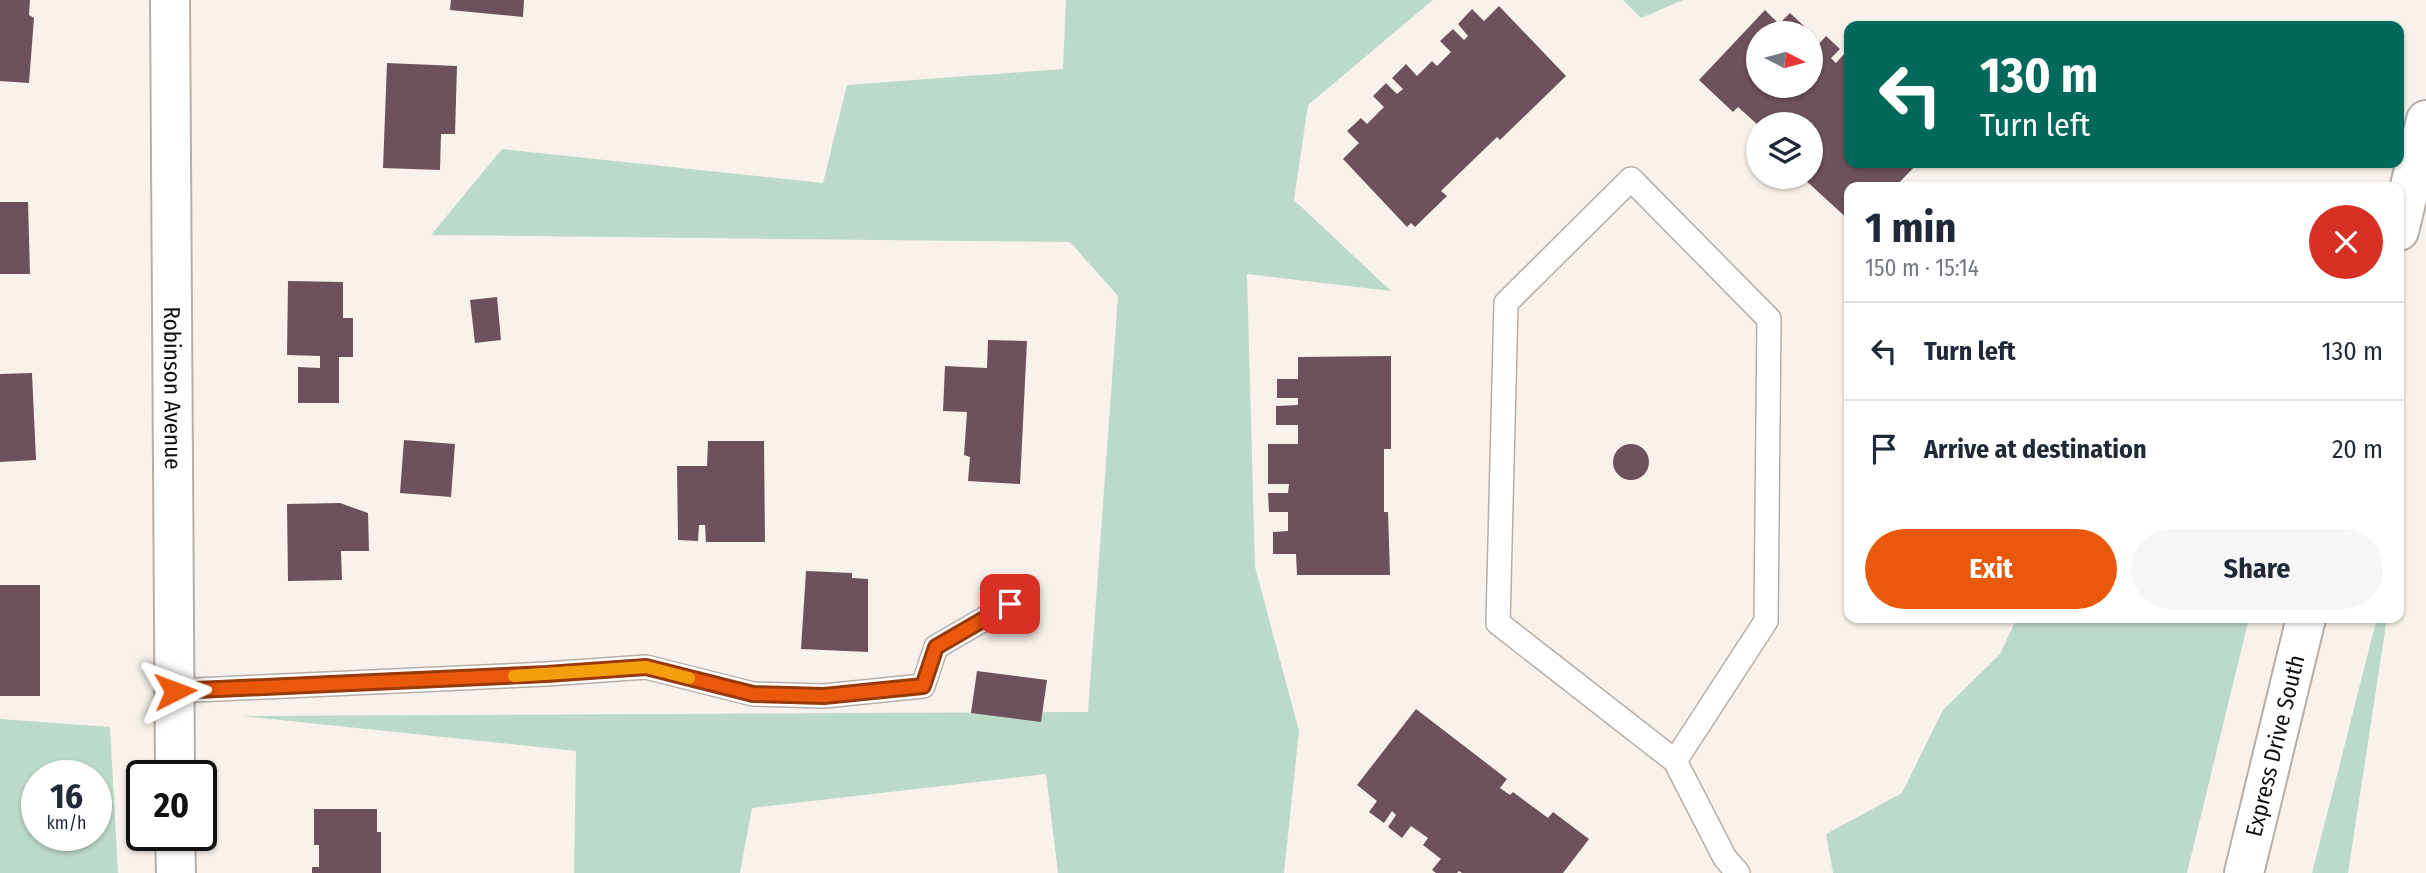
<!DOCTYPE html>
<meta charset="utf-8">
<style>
body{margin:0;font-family:"Fira Sans Condensed",sans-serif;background:#f6f6f7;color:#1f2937;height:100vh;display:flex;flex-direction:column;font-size:26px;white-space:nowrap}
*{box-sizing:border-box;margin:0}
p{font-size:23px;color:#747a83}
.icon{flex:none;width:38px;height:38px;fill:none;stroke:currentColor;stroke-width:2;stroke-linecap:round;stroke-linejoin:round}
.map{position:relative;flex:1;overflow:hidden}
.panel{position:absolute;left:1844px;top:182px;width:560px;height:441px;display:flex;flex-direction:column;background:#fff;border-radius:14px;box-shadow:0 2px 5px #0004}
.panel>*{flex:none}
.hud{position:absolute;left:1844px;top:21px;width:560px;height:147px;border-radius:14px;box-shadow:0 2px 5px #0004;background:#00695c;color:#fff;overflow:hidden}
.needle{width:46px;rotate:96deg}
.buttons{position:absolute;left:1746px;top:21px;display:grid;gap:14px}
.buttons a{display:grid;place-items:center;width:77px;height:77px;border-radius:50%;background:#fff;box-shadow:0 2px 5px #0004;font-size:35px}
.speed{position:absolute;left:21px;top:760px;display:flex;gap:14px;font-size:35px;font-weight:700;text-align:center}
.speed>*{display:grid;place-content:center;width:91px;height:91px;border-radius:50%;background:#fff;box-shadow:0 2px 5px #0004;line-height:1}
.speed small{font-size:18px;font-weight:400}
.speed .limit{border:4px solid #111;border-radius:10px;background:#fff;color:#111}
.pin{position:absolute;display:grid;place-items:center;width:60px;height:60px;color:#fff;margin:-30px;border-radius:14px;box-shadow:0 4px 10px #0006}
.me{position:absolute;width:77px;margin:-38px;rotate:87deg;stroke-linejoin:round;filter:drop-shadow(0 0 5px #0008)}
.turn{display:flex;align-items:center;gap:24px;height:147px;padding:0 21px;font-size:32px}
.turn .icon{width:91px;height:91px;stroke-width:2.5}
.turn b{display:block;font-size:49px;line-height:60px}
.round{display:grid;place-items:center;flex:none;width:74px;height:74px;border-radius:37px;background:#f6f6f7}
.overview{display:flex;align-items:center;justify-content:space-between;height:119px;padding:0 21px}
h1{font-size:42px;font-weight:700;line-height:52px}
.button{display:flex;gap:14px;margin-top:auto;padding:14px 21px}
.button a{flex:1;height:80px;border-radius:42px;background:#ea580c;color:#fff;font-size:28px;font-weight:700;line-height:80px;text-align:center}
.button a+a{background:#f6f6f7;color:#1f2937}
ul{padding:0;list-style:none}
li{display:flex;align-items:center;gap:21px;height:98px;padding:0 21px;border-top:2px solid #e0e1e3}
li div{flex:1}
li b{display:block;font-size:26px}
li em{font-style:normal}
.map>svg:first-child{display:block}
.green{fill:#bcdaca;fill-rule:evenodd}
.building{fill:#6d515c}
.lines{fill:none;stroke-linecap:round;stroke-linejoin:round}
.service-casing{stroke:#b6afa9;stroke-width:26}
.minor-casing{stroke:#b6afa9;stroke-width:42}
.secondary-casing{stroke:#b6afa9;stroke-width:42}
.service{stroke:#fff;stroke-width:23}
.minor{stroke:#fff;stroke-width:38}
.secondary{stroke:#fff;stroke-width:38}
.route-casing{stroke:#983908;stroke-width:18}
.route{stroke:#ea580c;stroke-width:12}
.slow{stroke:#f59e0b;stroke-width:12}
.labels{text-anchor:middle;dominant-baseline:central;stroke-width:7;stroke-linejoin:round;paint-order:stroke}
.street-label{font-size:23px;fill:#120f0d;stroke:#fff}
</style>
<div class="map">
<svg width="2426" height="873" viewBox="0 0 2426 873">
<rect width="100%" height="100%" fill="#f9f2ec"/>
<path class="green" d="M1066,0H1433L1308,105L1294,200L1391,291L1247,274L1255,567L1299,731L1284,873H1058L1046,774L752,808L740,873H574L576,751L242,716L1088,712L1118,296L1070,242L431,235L502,149L823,183L847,85L1063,69Z
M1623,0H1683L1641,18Z
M2017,618H2249L2187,873H1833L1826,834L1902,793L1943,710L2000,654Z
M2377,618H2387L2348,873H2312Z
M0,719L110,727L118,873H0ZM96,775V835H37V775Z"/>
<path class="building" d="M0,0H30L29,15L34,18L29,83L0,81Z
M451,0H524L523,17L450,10Z
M1499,6L1566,76L1500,140L1497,137L1441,191L1447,196L1415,227L1411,223L1407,227L1343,159L1359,143L1347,131L1361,118L1367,124L1384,107L1373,96L1386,83L1397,94L1403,89L1392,78L1406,64L1417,76L1432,61L1437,66L1451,52L1440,41L1453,29L1464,40L1468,36L1458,24L1472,9L1484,21Z
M1765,10L1779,24L1790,13L1804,26L1800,30L1804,33H1759V86H1811V40L1817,46L1826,36L1840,49L1831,58L1836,63L1846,52L1850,55V163H1918L1895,187H1850V221L1802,177H1811V124H1759V126L1738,107L1733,112L1699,80Z
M387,63L457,66L455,134H441L440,170L383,168Z
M0,202H28L30,274H0Z
M288,281L343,282V318H353V357H339V403H298V367L320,368V356L287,355Z
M497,297L501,340L475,343L470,300Z
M988,340L1027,341L1020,484L968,481L970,457L964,455L967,412L943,411L945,366L987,368Z
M1391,356V449H1384V512H1388L1390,575H1297L1296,554H1273V532L1288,531V512H1269L1268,493H1288L1289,484H1268V444H1298V425H1276V406L1298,405V398H1277V379H1298V357Z
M32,373L36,460L0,462V374Z
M404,440L455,444L451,497L400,493Z
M708,441H764L765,542H706L705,525H699L698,541L678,540L677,466H707Z
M1613 462a18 18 0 1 1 36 0a18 18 0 1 1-36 0Z
M340,503L368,513L369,551H341L342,580L288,581L287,504Z
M806,571L852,573V578L868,579V652L801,649Z
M0,585H40V696H0Z
M977,671L1047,680L1041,722L971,713Z
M1416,709L1507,779L1500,788L1510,795L1513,792L1548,818L1553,812L1589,839L1563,873H1462L1459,871L1457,873H1436L1432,870L1441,859L1423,845L1428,838L1411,826L1402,838L1388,827L1396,815L1392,811L1384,823L1369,812L1377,801L1357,785Z
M314,809H377V832H381V873H312V867H319V845H314Z"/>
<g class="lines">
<defs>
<path id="service" d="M1631,179L1769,319L1766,621L1675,761L1498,623L1506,303Z
M175,691L546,674L646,667L753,694L824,696L923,686L936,647L1010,604
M1675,761L1725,858L1738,873"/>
<g id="minor">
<path id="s1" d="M170,0L175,775"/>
<path d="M175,835L176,873"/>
</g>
<g id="secondary">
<path d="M2399,231L2426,120"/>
<path id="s2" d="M2244,873L2306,618"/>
</g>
</defs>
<use href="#service" class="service-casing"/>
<use href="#minor" class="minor-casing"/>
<use href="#secondary" class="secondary-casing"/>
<use href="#service" class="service"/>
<use href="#minor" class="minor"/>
<use href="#secondary" class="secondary"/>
</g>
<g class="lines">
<defs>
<path id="route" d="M175,691L547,674L646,667L753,694L824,696L923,686L936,647L1010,604"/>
</defs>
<use href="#route" class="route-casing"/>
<use href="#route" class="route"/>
<path class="slow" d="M514,676L646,667L689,678"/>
</g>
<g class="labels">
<g class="street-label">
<text stroke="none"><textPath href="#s1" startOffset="388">Robinson Avenue</textPath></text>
<text stroke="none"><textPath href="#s2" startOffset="131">Express Drive South</textPath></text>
</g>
</g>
</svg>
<div class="buttons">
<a><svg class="needle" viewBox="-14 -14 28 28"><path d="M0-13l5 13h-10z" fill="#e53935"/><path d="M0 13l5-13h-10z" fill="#747a83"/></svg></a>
<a><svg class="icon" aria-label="layers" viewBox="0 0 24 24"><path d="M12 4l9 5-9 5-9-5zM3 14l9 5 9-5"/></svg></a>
</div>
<div class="speed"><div>16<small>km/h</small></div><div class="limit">20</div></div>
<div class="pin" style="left:1010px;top:604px;background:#d93025"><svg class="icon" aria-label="arrive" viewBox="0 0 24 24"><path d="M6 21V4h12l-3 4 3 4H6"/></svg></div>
<svg class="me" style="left:175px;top:691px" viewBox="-20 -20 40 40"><path d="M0-17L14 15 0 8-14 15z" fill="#ea580c" stroke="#fff" stroke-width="4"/></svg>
<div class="hud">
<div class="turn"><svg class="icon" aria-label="left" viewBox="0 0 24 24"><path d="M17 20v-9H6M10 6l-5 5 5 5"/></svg><div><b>130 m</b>Turn left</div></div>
</div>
<section class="panel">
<div class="overview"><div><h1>1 min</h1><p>150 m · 15:14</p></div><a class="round" style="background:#d93025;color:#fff"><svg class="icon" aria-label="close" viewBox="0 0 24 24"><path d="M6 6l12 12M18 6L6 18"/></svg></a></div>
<ul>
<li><svg class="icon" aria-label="left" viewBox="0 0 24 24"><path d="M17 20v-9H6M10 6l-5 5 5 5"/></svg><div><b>Turn left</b></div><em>130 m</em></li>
<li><svg class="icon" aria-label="arrive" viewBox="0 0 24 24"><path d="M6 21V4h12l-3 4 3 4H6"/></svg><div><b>Arrive at destination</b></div><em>20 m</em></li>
</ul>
<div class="button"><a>Exit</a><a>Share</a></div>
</section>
</div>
